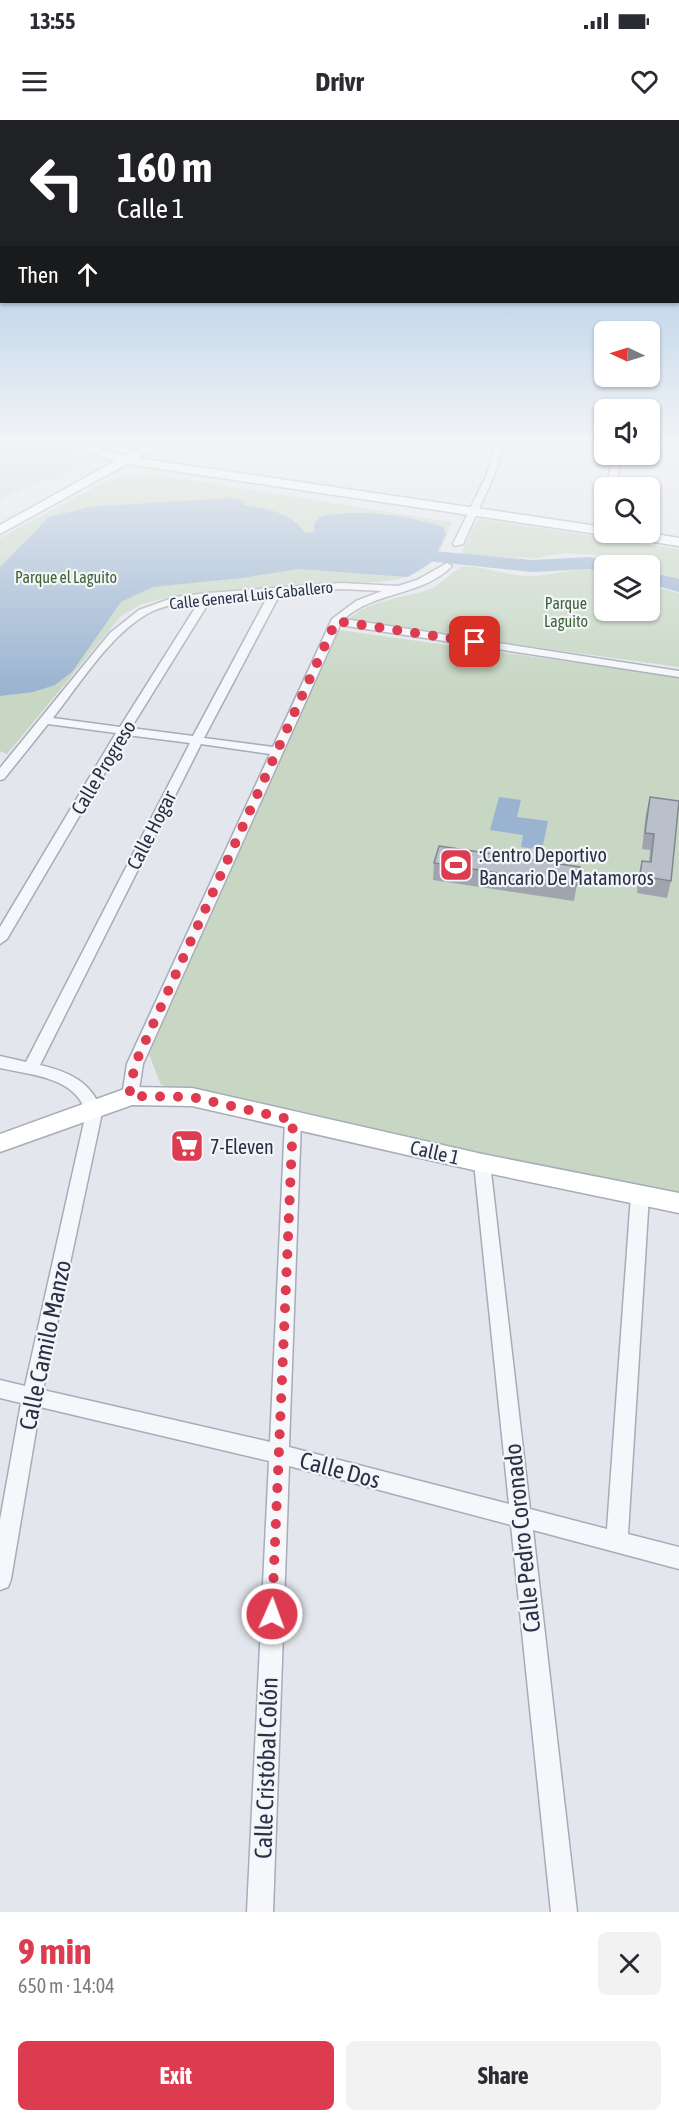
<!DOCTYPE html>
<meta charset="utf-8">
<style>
body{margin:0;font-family:"Asap Condensed",sans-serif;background:#f2f2f3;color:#2b2b33;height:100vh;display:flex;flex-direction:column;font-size:22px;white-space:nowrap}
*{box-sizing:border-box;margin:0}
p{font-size:20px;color:#7c7c81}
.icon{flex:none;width:33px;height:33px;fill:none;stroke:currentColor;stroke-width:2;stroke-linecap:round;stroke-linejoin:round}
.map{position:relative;height:1792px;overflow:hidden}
.sheet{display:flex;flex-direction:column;background:#fff;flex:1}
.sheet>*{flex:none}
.banner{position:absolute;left:0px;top:0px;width:680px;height:183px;box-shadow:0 2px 4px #0004;background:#202124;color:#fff;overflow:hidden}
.needle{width:39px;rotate:274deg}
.controls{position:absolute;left:594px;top:201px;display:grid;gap:12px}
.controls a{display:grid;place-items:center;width:66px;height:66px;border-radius:9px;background:#fff;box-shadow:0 2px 4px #0004;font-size:30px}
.pin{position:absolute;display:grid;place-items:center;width:51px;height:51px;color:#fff;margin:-26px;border-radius:12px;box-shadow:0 3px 9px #0006}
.me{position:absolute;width:66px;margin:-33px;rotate:2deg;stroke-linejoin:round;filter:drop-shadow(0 0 4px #0008)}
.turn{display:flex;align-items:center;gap:21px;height:126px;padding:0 18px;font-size:27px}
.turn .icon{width:78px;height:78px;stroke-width:2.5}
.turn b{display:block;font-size:42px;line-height:51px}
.then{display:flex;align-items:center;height:57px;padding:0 18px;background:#0003;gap:12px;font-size:22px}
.round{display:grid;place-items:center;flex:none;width:63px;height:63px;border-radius:9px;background:#f2f2f3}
.headline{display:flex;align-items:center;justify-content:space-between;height:102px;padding:0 18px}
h1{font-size:36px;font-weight:700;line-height:45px;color:#dd3b4f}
.button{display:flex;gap:12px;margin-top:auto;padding:12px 18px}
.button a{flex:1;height:69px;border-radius:9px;background:#dd3b4f;color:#fff;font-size:24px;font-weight:700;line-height:69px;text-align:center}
.button a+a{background:#f2f2f3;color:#2b2b33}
.status{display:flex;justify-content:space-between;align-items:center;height:42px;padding:0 30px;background:#fff;direction:ltr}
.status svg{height:16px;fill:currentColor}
header{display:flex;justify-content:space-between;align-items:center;height:78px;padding:0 18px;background:#fff;font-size:27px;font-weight:700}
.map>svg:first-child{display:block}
.built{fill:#d0d5df}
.green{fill:#c7d7c3}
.water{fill:#9ab3d0}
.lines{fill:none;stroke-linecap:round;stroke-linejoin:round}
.river{fill:#9ab3d0;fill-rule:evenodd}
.street-casing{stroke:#a7acb7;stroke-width:3}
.secondary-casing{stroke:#a7acb7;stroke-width:3}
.street{fill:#f6f7fa;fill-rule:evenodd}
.secondary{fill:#fff;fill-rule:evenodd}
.wall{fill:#9fa4af}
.building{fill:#b9bfcb;stroke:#82868e;stroke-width:1.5}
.route{stroke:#dd3b4f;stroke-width:10;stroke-dasharray:0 18}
.labels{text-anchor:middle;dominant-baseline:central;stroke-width:4.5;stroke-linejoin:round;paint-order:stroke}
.far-park-label{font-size:16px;fill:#3c6434;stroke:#f3f5f9}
.far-street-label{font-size:16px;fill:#283247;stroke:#f3f5f9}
.street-label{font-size:20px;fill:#283247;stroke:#f3f5f9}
.poi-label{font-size:20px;fill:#283247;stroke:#f3f5f9;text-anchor:start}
.near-street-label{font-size:24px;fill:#283247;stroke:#f3f5f9}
</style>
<div class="status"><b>13:55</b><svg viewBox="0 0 49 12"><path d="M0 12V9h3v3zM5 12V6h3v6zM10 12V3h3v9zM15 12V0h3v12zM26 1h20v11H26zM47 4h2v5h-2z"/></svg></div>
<header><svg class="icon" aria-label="menu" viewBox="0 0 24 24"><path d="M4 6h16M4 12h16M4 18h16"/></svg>Drivr<svg class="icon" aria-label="heart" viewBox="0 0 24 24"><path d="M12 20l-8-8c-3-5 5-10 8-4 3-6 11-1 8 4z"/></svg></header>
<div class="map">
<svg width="679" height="1792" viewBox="0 0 679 1792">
<rect width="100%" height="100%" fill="#e3e6ec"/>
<path class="built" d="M0,321H48L97,338L56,360H42L0,380V330L6,328L0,325Z"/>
<path class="green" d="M145,353L451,402C439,440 430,453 389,461L174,476L142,484L121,496L7,634L0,631V418L108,360Z
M480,399L679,429V460L650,450V446L635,445L596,435L565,433L536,438L467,436L462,431L477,401Z
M464,446C486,447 507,456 529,456C554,456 580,445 604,451V490H650V466L679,473V547L348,501C363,480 409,478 432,468C444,462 452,451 464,446Z
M339,510L679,557V1076L161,965L149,934Z"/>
<path class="water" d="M229,378L245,381L243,385C265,388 293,393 305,413L314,412V404L320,397C353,388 411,396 443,407L446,414L433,441L408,457L298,449L242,458L153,467L121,482L72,552L55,565L33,572L0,576V447L49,397L89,387Z
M499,677L521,680L517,697L548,701L542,730L521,727L523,715L490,710Z"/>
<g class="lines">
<path class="river" d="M434,431L532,440L590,437L611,442L614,446H604V452L590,449L532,452L427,441L424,437L427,433Z
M650,452L679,459V472L650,464Z"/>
<defs>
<path id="street" d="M95,321H106L140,334L133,336Z
M497,321H505L495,354L463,424L455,426L453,424L487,354Z
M614,334H622L615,368H606Z
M604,388V410L600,413L595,410L599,391Z
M447,443L452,446C423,476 374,471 344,499L679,551V557L340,505L143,944L138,976L136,980H124L122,976L127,944L270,634L201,624L40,945C69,952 93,962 102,993L43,1270L270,1322L285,1001L287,997L293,995L299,997L301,1001L289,1327L509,1384L474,1043L476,1038L482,1036L488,1038L490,1043L530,1389L607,1409L631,1075L634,1070L640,1068L646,1070L649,1075L628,1414L679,1427V1449L533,1410L577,1792H551L511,1405L289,1346L273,1792H247L269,1341L40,1287L11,1459L8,1467L0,1470V1400L21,1283L0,1278V1260L25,1266L86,993C76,957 31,955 0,948V936L26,942L190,623L127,615L7,819L0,824V807L116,613L48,604L4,659L0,660V648L110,513L139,490L175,477L208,473L341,463L398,466L417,460ZM341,469L382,471L356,481L332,499L273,627L204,618L280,474ZM269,474L193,616L131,608L211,479ZM200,480L120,607L53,598C79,565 110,515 147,494C163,485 182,482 200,480Z"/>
<path id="secondary" d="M64,321H81L124,336L151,321H165L137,338L604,407V412H610L604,415L127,344L0,414V405L115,341Z
M610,412H644L679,418V426L616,416Z
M130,967L192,968L482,1034L679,1073V1093L482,1052L192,986L132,985L0,1032V1014Z"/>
</defs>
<use href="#street" class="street-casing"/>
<use href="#secondary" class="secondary-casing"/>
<use href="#street" class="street"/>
<use href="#secondary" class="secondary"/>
</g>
<path class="wall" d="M650,677L671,761L667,778L637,773L638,757L642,741L649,742L650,730L642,729L646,693Z
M434,743L580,747L574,781L433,760Z"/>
<path class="building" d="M650,677L679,681L671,761L640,756L642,741L651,742L654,714L645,713Z
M439,726L580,747L577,765L434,743Z"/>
<linearGradient id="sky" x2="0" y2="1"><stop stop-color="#89b4de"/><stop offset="0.56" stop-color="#f2f4f6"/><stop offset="1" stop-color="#f2f4f6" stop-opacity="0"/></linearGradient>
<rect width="679" height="572" fill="url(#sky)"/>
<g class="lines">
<path class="route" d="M272,1494L293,1000L192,977L129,976L135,944L336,501L475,522"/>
</g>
<defs>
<symbol id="stadium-square" viewBox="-11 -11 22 22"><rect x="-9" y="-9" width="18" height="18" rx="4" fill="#dd3b4f" stroke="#f3f5f9"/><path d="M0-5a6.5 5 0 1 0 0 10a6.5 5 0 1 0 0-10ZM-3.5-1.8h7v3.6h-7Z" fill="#fff"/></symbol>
<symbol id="supermarket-square" viewBox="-11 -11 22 22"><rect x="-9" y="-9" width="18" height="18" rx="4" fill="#dd3b4f" stroke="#f3f5f9"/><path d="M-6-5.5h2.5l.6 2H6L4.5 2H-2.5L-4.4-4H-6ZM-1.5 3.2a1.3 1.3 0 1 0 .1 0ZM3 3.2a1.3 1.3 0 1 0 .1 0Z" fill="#fff"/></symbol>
</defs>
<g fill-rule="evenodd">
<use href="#stadium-square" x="437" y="726" width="38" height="38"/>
<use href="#supermarket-square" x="168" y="1007" width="38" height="38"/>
</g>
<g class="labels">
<g class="far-park-label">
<text x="66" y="457">Parque el Laguito</text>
<text x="566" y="483">Parque<tspan x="566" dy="18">Laguito</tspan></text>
</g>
<g class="far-street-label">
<text transform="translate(251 475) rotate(-6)">Calle General Luis Caballero</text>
</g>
<g class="street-label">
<text transform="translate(103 647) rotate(-59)">Calle Progreso</text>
<text transform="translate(151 710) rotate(-63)">Calle Hogar</text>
<text transform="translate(435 1032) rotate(13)">Calle 1</text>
</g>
<g class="poi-label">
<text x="479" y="734">:Centro Deportivo<tspan x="479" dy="23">Bancario De Matamoros</tspan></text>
<text x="210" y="1026">7-Eleven</text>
</g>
<g class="near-street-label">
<text transform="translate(45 1225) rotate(-78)">Calle Camilo Manzo</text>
<text transform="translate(340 1350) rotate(15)">Calle Dos</text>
<text transform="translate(522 1418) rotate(-96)">Calle Pedro Coronado</text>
<text transform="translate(266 1648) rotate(-88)">Calle Cristóbal Colón</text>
</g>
</g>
</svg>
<div class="controls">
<a><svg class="needle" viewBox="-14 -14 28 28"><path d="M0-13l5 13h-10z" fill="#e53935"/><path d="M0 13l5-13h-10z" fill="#7c7c81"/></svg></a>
<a><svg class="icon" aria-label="sound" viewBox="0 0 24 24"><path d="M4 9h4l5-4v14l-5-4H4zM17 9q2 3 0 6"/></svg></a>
<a><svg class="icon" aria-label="search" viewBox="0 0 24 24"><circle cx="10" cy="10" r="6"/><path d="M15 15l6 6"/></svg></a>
<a><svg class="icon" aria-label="layers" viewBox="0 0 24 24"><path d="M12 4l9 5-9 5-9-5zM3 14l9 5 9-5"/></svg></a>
</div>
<div class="pin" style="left:475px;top:522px;background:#d93025"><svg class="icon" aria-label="arrive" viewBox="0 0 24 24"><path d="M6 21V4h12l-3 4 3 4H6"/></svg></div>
<svg class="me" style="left:272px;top:1494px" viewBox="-20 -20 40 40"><circle r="17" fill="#dd3b4f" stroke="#fff" stroke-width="3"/><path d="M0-11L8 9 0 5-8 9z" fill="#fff"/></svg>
<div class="banner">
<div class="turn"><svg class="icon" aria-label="left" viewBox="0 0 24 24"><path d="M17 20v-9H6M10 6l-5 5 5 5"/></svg><div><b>160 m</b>Calle 1</div></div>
<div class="then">Then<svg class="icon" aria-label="ahead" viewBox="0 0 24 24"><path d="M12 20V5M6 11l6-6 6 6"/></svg></div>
</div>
</div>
<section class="sheet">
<div class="headline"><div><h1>9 min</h1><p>650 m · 14:04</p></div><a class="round"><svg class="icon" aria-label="close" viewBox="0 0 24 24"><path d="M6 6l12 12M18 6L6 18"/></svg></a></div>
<div class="button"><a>Exit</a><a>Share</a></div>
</section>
